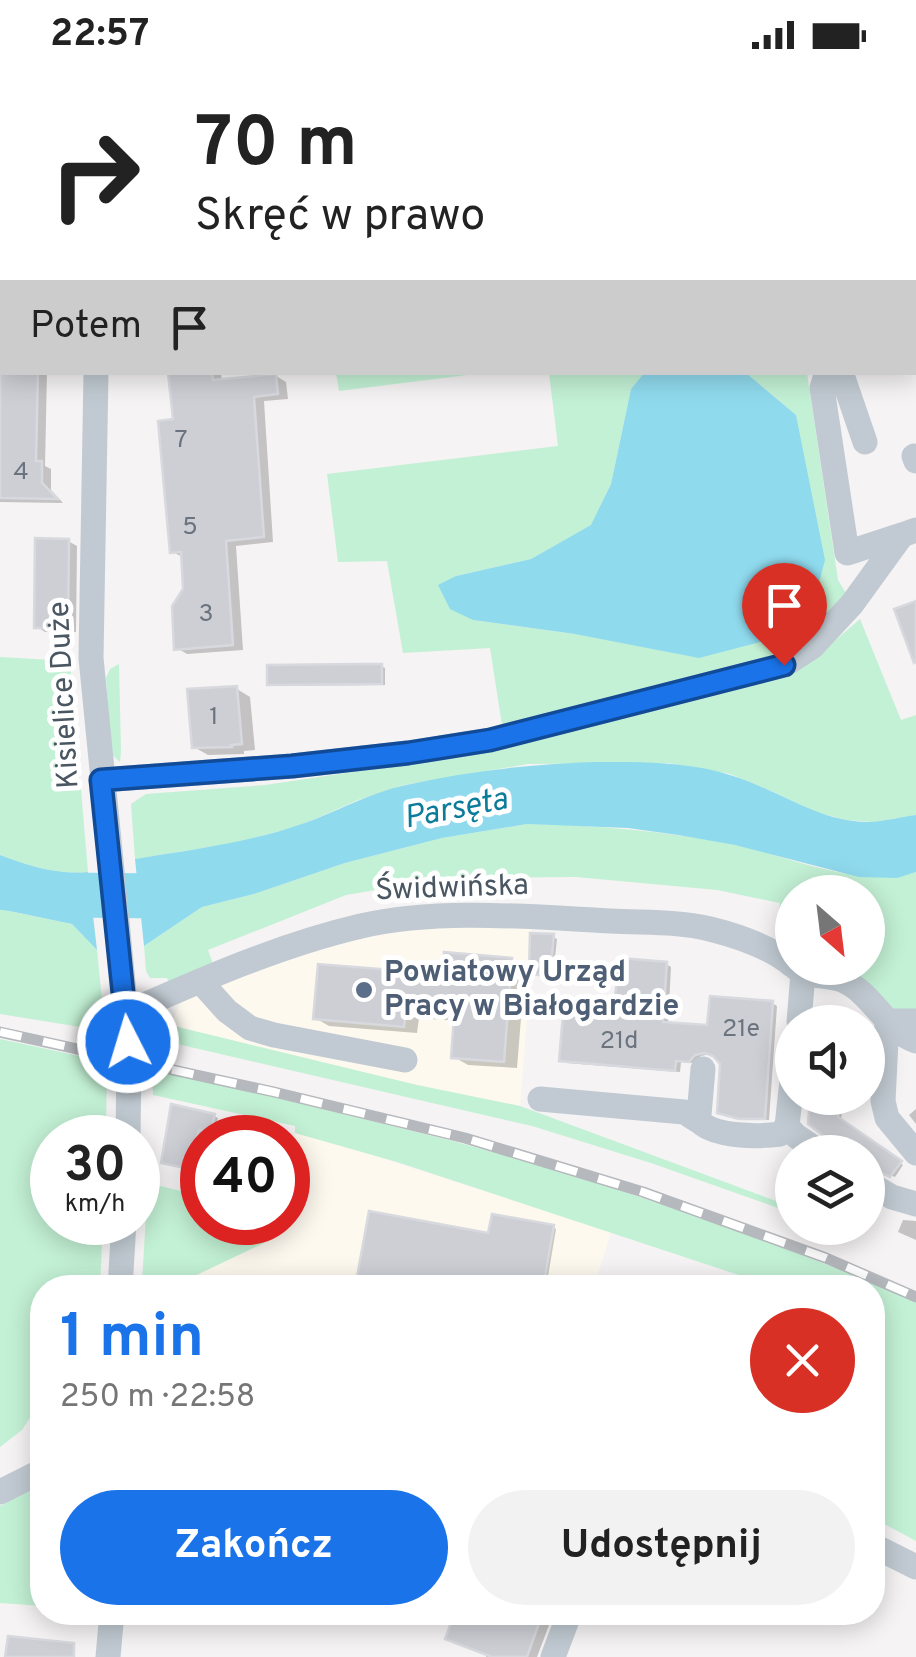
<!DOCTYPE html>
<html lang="pl">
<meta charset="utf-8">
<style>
body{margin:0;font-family:Overpass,sans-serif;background:#f2f2f2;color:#222;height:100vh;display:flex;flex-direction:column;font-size:38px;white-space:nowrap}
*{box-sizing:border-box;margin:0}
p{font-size:32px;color:#767676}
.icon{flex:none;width:55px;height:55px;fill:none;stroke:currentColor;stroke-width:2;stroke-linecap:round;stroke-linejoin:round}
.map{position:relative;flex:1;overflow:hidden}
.details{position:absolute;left:30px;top:1205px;width:855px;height:350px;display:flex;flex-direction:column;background:#fff;border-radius:40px;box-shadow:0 5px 25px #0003}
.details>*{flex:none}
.top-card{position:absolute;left:0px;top:0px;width:918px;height:305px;box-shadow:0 5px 25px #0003;background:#fff;color:#222;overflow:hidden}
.needle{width:65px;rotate:152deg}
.controls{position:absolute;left:775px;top:805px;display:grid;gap:20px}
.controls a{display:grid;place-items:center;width:110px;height:110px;border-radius:50%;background:#fff;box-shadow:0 5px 25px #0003;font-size:50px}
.speed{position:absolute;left:30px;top:1045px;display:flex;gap:20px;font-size:50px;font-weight:700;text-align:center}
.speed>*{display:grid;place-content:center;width:130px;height:130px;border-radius:50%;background:#fff;box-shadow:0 5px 25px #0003;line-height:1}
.speed small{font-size:25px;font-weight:400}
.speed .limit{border:15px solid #d22;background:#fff;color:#111}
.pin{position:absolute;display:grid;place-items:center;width:85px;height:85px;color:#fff;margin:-102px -42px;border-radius:50% 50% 50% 0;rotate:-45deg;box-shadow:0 0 10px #0007}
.pin .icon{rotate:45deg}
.me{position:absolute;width:110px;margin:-55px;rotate:355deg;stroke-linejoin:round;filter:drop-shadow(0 0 8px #0008)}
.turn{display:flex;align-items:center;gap:35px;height:210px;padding:0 30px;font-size:45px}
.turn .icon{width:130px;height:130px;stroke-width:2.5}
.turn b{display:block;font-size:70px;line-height:85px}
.then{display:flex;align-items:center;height:95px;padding:0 30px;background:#0003;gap:20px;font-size:38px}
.round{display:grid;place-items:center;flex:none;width:105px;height:105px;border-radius:52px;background:#f2f2f2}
.summary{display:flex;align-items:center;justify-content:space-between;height:170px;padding:0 30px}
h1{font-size:60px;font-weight:700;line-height:75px;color:#1a73e8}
.cta{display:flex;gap:20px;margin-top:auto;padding:20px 30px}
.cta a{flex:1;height:115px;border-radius:60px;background:#1a73e8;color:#fff;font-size:40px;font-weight:700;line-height:115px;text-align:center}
.cta a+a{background:#f2f2f2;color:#222}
.status{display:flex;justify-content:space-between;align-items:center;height:70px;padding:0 50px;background:#fff;direction:ltr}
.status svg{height:28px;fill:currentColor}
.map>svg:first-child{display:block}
.commercial{fill:#fdf9ef}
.green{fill:#c3f1d5}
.water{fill:#90daee}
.shadow{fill:#0003}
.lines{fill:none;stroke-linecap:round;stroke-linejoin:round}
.river{stroke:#90daee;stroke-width:45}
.building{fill:#cdcfd5;stroke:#d7d9de;stroke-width:2.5}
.minor{stroke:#c1cad2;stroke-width:25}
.rail-casing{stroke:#b5b8bd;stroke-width:11}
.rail{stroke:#fff;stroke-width:8;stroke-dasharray:22;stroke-linecap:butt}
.route-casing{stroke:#114b97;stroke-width:25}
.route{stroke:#1a73e8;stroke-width:18}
.service-dot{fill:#5c6f8a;stroke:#fff;stroke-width:4}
.labels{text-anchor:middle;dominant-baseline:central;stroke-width:10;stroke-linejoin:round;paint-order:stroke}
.number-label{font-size:25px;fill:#6b747e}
.street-label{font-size:30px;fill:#4a5661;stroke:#fff}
.service-label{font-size:30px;font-weight:bold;fill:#4e5e75;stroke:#fff;text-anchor:start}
.water-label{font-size:32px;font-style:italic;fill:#0c7c9b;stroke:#fff}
</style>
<div class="status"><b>22:57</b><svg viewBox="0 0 49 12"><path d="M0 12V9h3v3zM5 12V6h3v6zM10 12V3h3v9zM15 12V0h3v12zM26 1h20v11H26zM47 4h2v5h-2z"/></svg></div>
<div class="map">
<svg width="916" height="1587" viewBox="0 0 916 1587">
<rect width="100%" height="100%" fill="#f5f3f3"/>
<path class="commercial" d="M454,857L531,859V901L520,1036L417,1015L170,955L182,930L319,876L398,861Z
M295,1063L366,1083L611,1162L594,1217L144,1218L148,1113L202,1126V1152H288V1131Z"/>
<path class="green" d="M285,0H916V252L915,2H285Z
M336,303V302L483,303L339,321Z
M549,303H644L631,319L611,414L592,455L531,489L456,506L473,550L575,564L796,345L746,303H807L838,510L846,523L807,568L779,586L502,655L490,578L403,583L387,491L338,492L327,404L558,376Z
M860,549L901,650L916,645V745L872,752L847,750L815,742L776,723L730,704L668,693L528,694L404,715L358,730L301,755L241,772L135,789L131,734L146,724L265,715L447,688L816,587Z
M0,587L70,591L88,802C60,806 27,795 0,785Z
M119,594L121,681L120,692L111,684L106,608L110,599Z
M527,754C598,755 666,761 735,775C792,787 859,819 916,802V960L854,904L851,898H868V822H792V878L781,874L776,864L780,833L717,820L576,807L445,808L346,825L208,880L213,894L170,914L167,908H150L146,901L144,876L202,837L254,824L345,793L442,768Z
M0,839L72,854L97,880L105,961L0,944Z
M170,955L417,1015L520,1036L792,1137V1143L651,1093L532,1056L160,970Z
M0,969L107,992L106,1067L52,1068V1152L103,1153L100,1217L42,1218V1329L22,1360L0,1377Z
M152,997L449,1070L562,1101L726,1156L867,1210L916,1232V1471L873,1448L872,1218L775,1217L397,1092L295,1063V1056L153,1025Z
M148,1113L202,1126V1152L279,1153L268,1170L262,1174L184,1211L150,1217L142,1212Z
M42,1415V1536L0,1533V1436Z"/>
<path class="water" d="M644,303H746L796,345L825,490L813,535L776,568L699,588L575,564L473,550L450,539L438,515L456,506L531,489L591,455L611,414L631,319Z
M595,692C641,692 688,691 733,706C779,720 820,753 870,752C885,751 901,747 916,745V802L897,808L859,807L735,775L678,765L628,758L527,754L442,768L345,793L254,824L202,837L144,876L135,789C190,780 246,773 299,755C335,743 368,723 406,715C468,701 532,694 595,692Z
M0,785C27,795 60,806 88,802L97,880L72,854L0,839Z"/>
<path class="shadow" d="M0,0H18V2H2V90L0,91Z
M119,0H217L218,2H119Z
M0,218H2V302H47L45,396L51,399V420L63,433L0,432Z
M175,302H221L222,312L276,306L286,312L288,329L264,331L273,472L236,476L243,580L187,584L177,578L186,520L184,488L173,482Z
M68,471L77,476L76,562H45L36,556Z
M381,596L385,598V615L273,616L269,613Z
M237,619L250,627L255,680L244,681V684L208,685L194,677Z
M553,867L557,869L553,906L535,905L531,903Z
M511,890L525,898L517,998L468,995L454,987L457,951L419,948L417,963L329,956L315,948L445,907Z
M666,894L671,897L668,955L710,958L772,933L777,936L769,1050L737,1049L724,1045L723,993L715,986L710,984L701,986L694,993L681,992L680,1002L567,993L562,990L615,951Z
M820,947L863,952H865H819Z
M813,1028H843L841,1051L903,1095L895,1107L868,1095V1082H850L810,1053Z
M916,1039V1054L909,1045Z
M214,1046L218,1048L214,1063L203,1060L194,1099L164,1092Z
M903,1150L916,1151V1170L898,1162Z
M553,1157L556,1159L546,1218H358L490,1166Z
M656,1206L689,1218H652Z
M457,1542H554L537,1587H486L487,1584Z"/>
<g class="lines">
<path class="river" d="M0,817L67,825L164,826L196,815"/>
</g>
<path class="building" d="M0,302H38L36,391H42V413L58,429L0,428Z
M212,302L213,310L276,304L278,324L254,327L264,467L226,471L233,575L174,580L172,536L183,519L181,482L170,483L158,351L173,349L168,303Z
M35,468L69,469L68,559L34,558Z
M916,531V592L914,593L894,539Z
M362,594H382V614L267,615V595Z
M237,616L242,674L231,675L232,677L192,678L187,619Z
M530,863L554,864L550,906L529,904Z
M444,882L512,888L504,992L451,988L454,946L406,942L404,957L313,949L318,894L443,904Z
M620,888L667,892L663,952L707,955L710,926L773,931L765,1049H739L717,1043L720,994L713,986L705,983L695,985L689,992L676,991L675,1001L559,991L563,944L612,948Z
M810,1028H840L838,1047L902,1091L890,1107L868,1097V1082H845L808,1054Z
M171,1034L215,1044L211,1062L199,1060L190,1099L161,1093Z
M369,1141L488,1163L492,1144L554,1155L543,1218H355Z
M455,1542H469L501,1554L506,1542H543L527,1587H492L445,1569Z
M8,1566L74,1573V1587H5Z"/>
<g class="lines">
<path class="minor" d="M70,0V2
M915,273L916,274
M96,302L91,588L126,943L129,989L128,1068
M827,302L822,318L847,483L902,465
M841,302L865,372
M914,386L916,391
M101,710L292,696L408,683L490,670L784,595L812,577L852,534L902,465L916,460
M796,898C809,908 827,904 842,910C873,923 885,960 916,971
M200,911L227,941L250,958L274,965L405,990
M126,943C203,909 280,875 361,856C438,838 533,847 611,851C643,853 678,851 710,859C738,866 769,876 792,895
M916,951H887L883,1031L887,1048L916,1083
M799,952L803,903
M703,999L699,1045L700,1052C716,1067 758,1067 780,1064L787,1056
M792,1011L787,1056L796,1066L820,1082
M540,1029L684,1042L700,1052
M868,1113L892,1127L916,1134
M120,1218L124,1152
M0,1422L42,1401
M872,1475L916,1497
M108,1587L112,1542
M553,1587L570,1542"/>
<defs>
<path id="rail" d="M0,962L274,1022L465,1068L643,1122L826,1188L916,1227"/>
</defs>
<use href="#rail" class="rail-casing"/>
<use href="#rail" class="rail"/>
</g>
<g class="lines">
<defs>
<path id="route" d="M128,972L101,710L292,696L408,683L490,670L784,595"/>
</defs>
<use href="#route" class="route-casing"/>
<use href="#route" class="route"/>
</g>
<circle class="service-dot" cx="364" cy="920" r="10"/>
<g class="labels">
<g class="number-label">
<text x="181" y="371">7</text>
<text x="21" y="403">4</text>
<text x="190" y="458">5</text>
<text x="206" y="545">3</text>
<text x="214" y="648">1</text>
<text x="741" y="960">21e</text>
<text x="619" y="972">21d</text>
</g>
<g class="street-label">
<text transform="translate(65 625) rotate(-93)">Kisielice Duże</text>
<text transform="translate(452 819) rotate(-2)">Świdwińska</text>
</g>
<g class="service-label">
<text x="384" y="903">Powiatowy Urząd<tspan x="384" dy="34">Pracy w Białogardzie</tspan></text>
</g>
<g class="water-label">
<text transform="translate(456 740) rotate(-11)">Parsęta</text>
</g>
</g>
</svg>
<div class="controls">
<a><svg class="needle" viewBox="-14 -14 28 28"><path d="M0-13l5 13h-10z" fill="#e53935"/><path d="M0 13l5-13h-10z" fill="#767676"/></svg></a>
<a><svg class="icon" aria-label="sound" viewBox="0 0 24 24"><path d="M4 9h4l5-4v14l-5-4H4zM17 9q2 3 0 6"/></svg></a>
<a><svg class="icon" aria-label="layers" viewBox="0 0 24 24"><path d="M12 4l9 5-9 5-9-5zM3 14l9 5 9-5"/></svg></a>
</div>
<div class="speed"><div>30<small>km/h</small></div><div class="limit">40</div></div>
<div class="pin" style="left:784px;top:595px;background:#d93025"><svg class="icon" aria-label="arrive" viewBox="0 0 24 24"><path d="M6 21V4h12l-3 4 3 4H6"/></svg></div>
<svg class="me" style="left:128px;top:972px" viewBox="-20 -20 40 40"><circle r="17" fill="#1a73e8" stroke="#fff" stroke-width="3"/><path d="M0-11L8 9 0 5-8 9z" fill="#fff"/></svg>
<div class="top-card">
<div class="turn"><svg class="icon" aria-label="right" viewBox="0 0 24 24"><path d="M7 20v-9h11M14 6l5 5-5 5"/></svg><div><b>70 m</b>Skręć w prawo</div></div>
<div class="then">Potem<svg class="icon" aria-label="arrive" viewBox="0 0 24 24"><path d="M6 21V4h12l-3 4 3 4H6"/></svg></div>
</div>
<section class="details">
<div class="summary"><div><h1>1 min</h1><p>250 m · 22:58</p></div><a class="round" style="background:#d93025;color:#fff"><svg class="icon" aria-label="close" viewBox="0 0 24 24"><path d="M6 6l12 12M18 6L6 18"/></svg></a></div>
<div class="cta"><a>Zakończ</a><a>Udostępnij</a></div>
</section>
</div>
